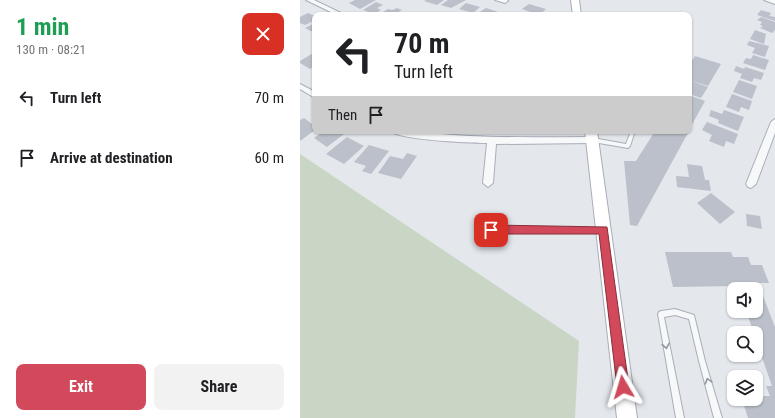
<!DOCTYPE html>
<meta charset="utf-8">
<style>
body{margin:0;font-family:"Roboto Condensed",sans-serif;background:#f2f2f2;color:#202124;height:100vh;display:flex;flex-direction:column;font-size:15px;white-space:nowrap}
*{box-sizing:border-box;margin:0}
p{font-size:13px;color:#757577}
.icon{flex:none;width:22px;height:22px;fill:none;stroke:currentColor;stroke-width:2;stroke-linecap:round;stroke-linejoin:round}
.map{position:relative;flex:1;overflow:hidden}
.drawer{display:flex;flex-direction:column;background:#fff;width:300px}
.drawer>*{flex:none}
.hud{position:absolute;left:12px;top:12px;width:380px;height:122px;border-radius:8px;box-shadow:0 1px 3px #0004;background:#fff;color:#202124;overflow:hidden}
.buttons{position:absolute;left:427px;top:282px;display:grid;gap:8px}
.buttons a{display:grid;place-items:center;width:36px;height:36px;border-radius:8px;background:#fff;box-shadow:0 1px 3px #0004;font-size:20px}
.pin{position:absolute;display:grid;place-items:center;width:34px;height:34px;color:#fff;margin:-17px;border-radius:8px;box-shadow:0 2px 6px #0006}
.me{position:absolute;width:44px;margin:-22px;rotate:353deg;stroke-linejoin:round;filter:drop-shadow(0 0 3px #0008)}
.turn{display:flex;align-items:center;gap:14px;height:84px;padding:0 16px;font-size:18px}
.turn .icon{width:52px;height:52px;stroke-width:2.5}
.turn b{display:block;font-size:28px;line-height:34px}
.then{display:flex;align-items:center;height:38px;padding:0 16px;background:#0003;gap:8px;font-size:15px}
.round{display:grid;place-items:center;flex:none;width:42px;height:42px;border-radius:8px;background:#f2f2f2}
.head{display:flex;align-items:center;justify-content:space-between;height:68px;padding:0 16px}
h1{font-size:24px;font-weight:700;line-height:30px;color:#1e9e55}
.cta{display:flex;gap:8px;margin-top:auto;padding:8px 16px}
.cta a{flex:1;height:46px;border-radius:8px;background:#d1495b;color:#fff;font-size:16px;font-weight:700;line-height:46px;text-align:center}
.cta a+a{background:#f2f2f2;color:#202124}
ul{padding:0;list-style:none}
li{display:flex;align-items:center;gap:12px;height:60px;padding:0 16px}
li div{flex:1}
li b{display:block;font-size:15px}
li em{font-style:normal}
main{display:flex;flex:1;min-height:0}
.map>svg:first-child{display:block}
.green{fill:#c9d6c5}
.building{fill:#bbc0ca}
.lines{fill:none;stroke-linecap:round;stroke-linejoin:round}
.service-casing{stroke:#a9aeb7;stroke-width:2}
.minor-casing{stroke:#a9aeb7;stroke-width:2}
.tertiary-casing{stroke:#a9aeb7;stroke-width:2}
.secondary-casing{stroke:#a9aeb7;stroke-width:2}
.service{fill:#f7f8fa;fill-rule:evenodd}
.minor{fill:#f7f8fa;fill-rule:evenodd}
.tertiary{fill:#f7f8fa;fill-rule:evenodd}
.secondary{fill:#fff;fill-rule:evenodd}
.oneway{stroke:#9196a0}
.route{fill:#d1495b;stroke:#882f3b}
</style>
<main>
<section class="drawer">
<div class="head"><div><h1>1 min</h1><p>130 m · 08:21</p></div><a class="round" style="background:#d93025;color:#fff"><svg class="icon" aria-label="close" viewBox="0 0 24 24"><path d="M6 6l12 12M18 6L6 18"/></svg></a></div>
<ul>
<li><svg class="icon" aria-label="left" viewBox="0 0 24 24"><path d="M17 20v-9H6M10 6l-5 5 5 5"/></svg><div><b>Turn left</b></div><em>70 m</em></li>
<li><svg class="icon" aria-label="arrive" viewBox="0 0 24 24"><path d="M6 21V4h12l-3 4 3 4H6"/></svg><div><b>Arrive at destination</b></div><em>60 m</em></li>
</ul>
<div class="cta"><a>Exit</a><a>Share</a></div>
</section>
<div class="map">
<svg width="475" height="418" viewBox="0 0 475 418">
<rect width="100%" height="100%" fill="#e4e7ec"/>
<path class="green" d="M0,154L279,341L275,418H0Z"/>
<path class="building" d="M55,0H76L60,9L49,3Z
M126,0H144L137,5L124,1Z
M148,0H166L151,8L141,5Z
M76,2L83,5L77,8L81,10L74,14L63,10Z
M166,3L180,7L173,13L159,9Z
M229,4L246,9L239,15L222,9Z
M97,8L102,10L97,13L100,14L98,15H78L88,9L92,10Z
M186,8L198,12L194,15H175Z
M461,10L471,13L469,16L475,17V21L457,15Z
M8,13L15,16V20L5,25L0,23V17Z
M203,13H221V15H204Z
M461,17L475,22V30L472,33L460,28L463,26L460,25L462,22L457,20Z
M15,23V33L5,28Z
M455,30L466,34L464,44L450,39Z
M449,41L469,46L465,57L452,53L455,48L447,45Z
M15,52V66L10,69L0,63V61Z
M453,55L469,60L465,70L443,63L446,58L451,59Z
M395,56L421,64L408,86L389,80V65Z
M436,66L444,69L445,67L464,73L461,80L454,78L452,82L440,78L442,74L434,71Z
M389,80L408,87L401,98L389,94Z
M439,80L457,86L452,99L433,92Z
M432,94L452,101L449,110L441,107L439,112L426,107Z
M389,95L405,101L389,130Z
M411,110L422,114L424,110L444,117L438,131L418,123L419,120L409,116Z
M4,118L12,124L15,122V130L0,141V120Z
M407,122L438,134L434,144L426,141L424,147L409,141L412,135L402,130Z
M24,131H38L44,134L27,147L14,138Z
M355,131H389L337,226L330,225L324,161H336Z
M47,137L64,146L44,164L26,154Z
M69,145L89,151L71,174L62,171L66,166L54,162Z
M107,153L117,156L101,179L78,173L90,156L103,159Z
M387,164L402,166L405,180H409L411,191L377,187L376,176L389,177Z
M411,193L435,212L420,224L397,203Z
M446,214L460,216L462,229L447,226Z
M365,252H431L433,257H448L451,265H462L469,283H458L475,327V418H448L442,399H456V396H470L466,386H472L456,340V333H454L446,311H456V289H438L437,286L373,287Z"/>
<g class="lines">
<defs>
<path id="service" d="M331,131H335L330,146L328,148L293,142L291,140L293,138L326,144Z
M189,228H304L305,230L304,232H189L188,230Z
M375,309L394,315L405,361L422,418H414L399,361L389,319L375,315L364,317L384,418H376L358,314L359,312L361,311Z"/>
<path id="minor" d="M6,0H14L45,15H37Z
M195,0H207L208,1L205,3Z
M0,84L15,92V98L0,89Z
M475,119V133L456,184L451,188L448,187L446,184L471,122Z
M91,131C117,131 144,135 170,136C211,138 252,137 293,137L297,140L293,143L196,144L193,183L188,187L183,183L187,143C172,143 98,140 91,131Z"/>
<path id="tertiary" d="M464,0H475V4Z"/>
<path id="secondary" d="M271,0H279L281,15H273Z
M285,131H297L337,418H317Z"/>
</defs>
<use href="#service" class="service-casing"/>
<use href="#minor" class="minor-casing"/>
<use href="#tertiary" class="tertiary-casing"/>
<use href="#secondary" class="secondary-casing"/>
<use href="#service" class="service"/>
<use href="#minor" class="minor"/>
<use href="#tertiary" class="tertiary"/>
<use href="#secondary" class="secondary"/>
</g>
<defs><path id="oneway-chevron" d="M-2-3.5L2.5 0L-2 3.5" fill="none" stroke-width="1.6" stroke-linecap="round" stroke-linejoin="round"/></defs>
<g class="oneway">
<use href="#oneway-chevron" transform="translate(366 346) rotate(80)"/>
<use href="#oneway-chevron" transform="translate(408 381) rotate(-106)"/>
</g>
<path class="route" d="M191,225L307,227L329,387L327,392L323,393L319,392L317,387L299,234H191L186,230Z"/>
</svg>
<div class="buttons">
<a><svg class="icon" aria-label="sound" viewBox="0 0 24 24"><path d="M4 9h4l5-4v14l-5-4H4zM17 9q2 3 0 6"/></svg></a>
<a><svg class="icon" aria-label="search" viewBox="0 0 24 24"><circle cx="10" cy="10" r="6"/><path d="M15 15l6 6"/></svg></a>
<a><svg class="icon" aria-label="layers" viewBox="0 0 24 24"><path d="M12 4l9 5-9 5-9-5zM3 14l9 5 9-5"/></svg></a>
</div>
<div class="pin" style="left:191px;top:230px;background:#d93025"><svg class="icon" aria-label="arrive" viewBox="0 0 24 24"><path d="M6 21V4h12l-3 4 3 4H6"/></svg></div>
<svg class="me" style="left:323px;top:387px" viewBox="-20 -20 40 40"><path d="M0-17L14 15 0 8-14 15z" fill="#d1495b" stroke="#fff" stroke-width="4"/></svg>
<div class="hud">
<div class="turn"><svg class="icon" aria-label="left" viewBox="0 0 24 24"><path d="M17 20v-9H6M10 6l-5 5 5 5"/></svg><div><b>70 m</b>Turn left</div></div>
<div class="then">Then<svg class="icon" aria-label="arrive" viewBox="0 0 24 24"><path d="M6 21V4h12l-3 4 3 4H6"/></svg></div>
</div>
</div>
</main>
